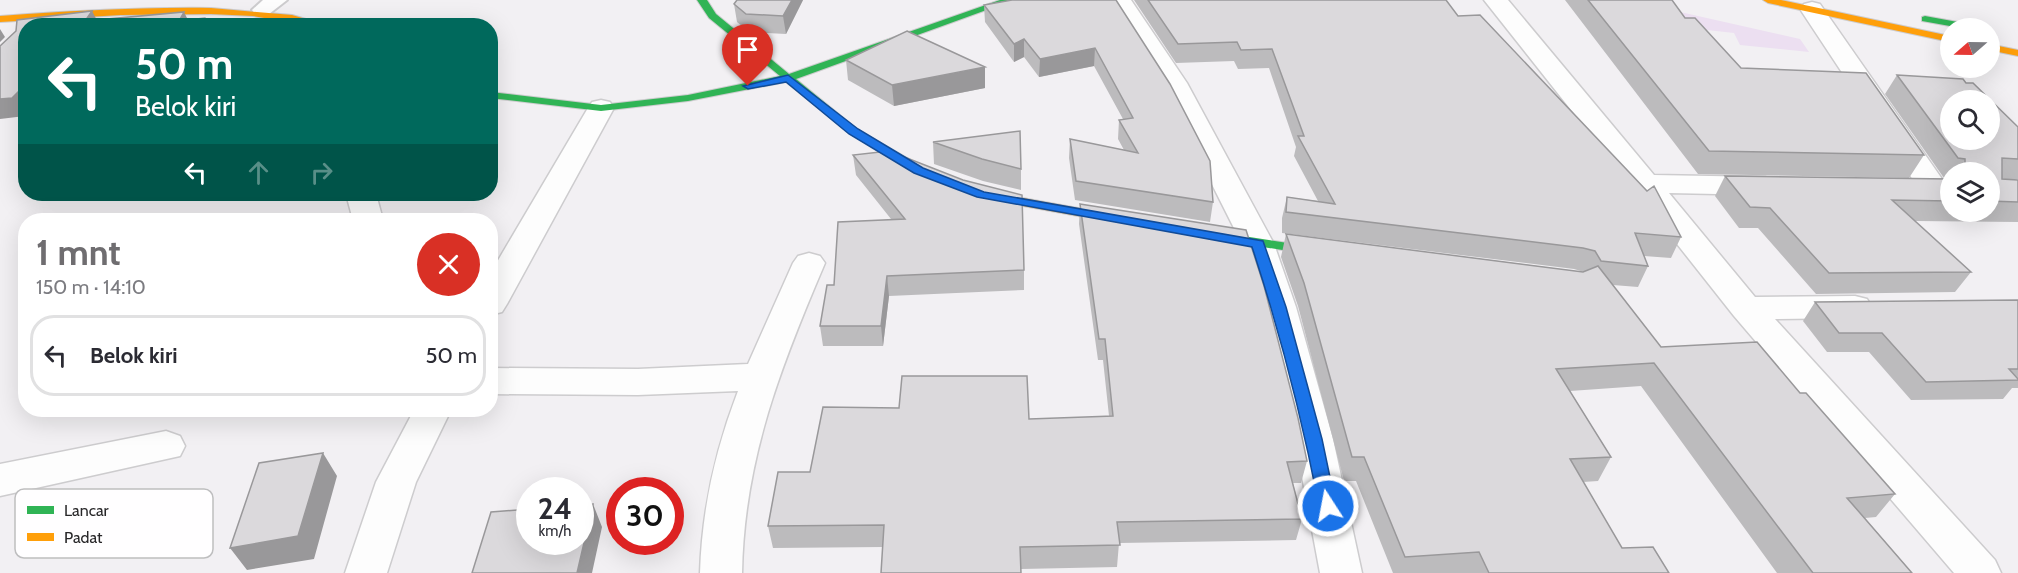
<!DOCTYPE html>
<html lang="id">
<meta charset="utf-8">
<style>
body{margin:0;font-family:Cabin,sans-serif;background:#f7f7f7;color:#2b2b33;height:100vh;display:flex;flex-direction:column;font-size:22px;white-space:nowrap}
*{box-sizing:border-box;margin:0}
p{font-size:20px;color:#7c7c81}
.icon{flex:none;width:33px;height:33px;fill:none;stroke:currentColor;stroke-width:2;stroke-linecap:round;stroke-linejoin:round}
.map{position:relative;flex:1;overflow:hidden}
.side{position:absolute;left:18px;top:213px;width:480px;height:204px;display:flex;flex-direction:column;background:#fff;border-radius:24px;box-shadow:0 6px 24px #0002}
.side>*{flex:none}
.top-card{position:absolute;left:18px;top:18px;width:480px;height:183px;border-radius:24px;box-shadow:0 6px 24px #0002;background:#00695c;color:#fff;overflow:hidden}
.needle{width:39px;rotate:250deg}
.controls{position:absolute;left:1940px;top:18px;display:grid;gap:12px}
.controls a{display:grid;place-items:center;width:60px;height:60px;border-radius:50%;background:#fff;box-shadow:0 6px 24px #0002;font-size:30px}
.speed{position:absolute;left:516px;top:477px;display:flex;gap:12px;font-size:30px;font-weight:700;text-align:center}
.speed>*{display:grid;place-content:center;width:78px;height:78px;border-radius:50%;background:#fff;box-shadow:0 6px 24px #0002;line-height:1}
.speed small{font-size:15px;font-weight:400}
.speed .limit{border:9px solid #d22;background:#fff;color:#111}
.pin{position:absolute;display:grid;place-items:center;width:51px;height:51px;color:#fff;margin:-62px -26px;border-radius:50% 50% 50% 0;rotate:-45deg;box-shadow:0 0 6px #0007}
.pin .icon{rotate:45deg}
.me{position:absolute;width:66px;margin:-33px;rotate:349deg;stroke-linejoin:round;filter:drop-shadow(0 0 4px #0008)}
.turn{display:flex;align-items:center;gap:21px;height:126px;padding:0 18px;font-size:27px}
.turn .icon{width:78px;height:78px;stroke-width:2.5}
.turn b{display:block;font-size:42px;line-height:51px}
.lanes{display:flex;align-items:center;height:57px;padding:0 18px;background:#0003;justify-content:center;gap:30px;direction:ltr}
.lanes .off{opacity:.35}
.round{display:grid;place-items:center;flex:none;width:63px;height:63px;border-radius:32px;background:#f7f7f7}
.summary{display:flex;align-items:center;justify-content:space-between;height:102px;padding:0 18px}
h1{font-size:36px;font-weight:700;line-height:45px;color:#6f6d70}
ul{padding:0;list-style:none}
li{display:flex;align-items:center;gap:18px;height:81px;margin:0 12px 9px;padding:0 6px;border:3px solid #e1e1e2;border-radius:24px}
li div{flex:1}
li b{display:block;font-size:22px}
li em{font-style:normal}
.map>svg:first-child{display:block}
.green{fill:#ecdff1}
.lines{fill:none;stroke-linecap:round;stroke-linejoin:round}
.lane-casing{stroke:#cdccce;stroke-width:4}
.street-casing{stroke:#cdccce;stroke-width:3}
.fast-casing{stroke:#cdccce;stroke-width:2}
.slow-casing{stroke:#cdccce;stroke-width:2}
.lane{fill:#fdfdfd;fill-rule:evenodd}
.street{fill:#fdfdfd;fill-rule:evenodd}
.fast{fill:#30b455;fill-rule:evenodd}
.slow{fill:#ff9f0a;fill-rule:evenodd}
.wall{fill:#bcbbbd}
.shaded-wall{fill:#99989a}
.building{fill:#dbd9dc;stroke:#99989a;stroke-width:1.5;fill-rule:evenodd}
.route{fill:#1a73e8;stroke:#114b97;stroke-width:1.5}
.key{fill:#fffeff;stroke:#bebebf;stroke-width:1.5}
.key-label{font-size:16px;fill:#282729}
</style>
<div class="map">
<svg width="2018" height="573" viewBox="0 0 2018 573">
<rect width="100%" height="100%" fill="#f2f0f3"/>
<path class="green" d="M1658,7L1800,39L1809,52L1740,45L1734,33L1671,26Z"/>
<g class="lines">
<defs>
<path id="lane" d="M263,0H287L269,14H255L252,10Z"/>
<path id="street" d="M1107,0H1131L1187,83L1274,244L1296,307L1333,439L1362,573H1320L1295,439L1262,307L1242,244L1161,83Z
M1484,0H1508L1654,175L1765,177L1775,180L1780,186L1775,192L1765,195L1669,193L1755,297L1855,296L1867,299L1872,307L1867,315L1855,318L1775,319L1995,560L2001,573H1954L1734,316Z
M1812,2L1820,4L1949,189L1944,195L1934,198L1924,195L1919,189L1800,9L1804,4Z
M601,100L610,102L614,108L507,304L502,312L490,315V274L588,108L592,102Z
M346,194H376L383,220H353Z
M809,253L820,256L825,263C781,366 744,459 742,573H700C702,509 715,451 738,391L638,395L490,394V368L638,369L748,364L793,263L798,256Z
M414,410H451L416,482L387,573H345L376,482Z
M166,431L180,436L185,446L180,456L0,496V464Z"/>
<path id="fast" d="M697,0H707L716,14L789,74L1000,0H1014L796,79L857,129L928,170L930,173L928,176L924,177L849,133L786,82L688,101L601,111L490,98V92L601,105L688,95L780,76L709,18Z
M1925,16L1974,25L1979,28H1961L1922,21V17Z
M1205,230L1326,249L1333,253L1326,257L1200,237L1199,234Z"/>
<path id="slow" d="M1763,0H1781L1950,36V42L1768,3Z
M211,8L292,15L330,26H311L253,16L211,14L121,15L0,22V16C70,11 140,7 211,8Z
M1989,44L2018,50V56L1989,50Z
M978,190L1122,216L1128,220L1122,224L974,197L972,194Z"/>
</defs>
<use href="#lane" class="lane-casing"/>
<use href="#street" class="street-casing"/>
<use href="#fast" class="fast-casing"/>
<use href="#slow" class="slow-casing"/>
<use href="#lane" class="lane"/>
<use href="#street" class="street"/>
<use href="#fast" class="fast"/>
<use href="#slow" class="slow"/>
</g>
<path class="wall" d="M803,0L786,34L749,32L737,22L734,4Z
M1116,0L1213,202L1210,222L1075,200L1069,158L1070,139L1124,150L1118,139L1119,120L1123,119L1094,66L1039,77L1024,57L1014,62L985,22L984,5Z
M1134,0H1446L1458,16L1681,237L1671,258L1644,256L1648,266L1638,287L1613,285L1661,347L1800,393L1895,494L1876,517L1865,518L1912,573H1777L1641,386L1570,391L1611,457L1598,481L1583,482L1622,548L1669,573H1393L1356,481H1344L1298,306L1281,257L1286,234L1584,272L1574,269L1282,233V218L1287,197L1318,201L1294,156L1296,147L1269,68L1238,69L1234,61L1176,63Z
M1565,0H1672L1685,18L1741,68L1924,155L1909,178L1698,174Z
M846,60L985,88L894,106L848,80Z
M1897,75L1966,83L2018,127V179H2002L2018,180V222L1915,221L1971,272L1955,292L1816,294L1758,228H1739L1715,196L1725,176L1950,179V212H1989V172H1950V178H1944L1885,94Z
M933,142L1021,169V190L983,181L934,164Z
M853,155L1024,270V290L889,296L883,346H823L820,326L834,285L891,219L856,175Z
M1080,204L1307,461L1301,483H1293L1302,519L1296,540L1119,543L1117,567L1021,569L883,547L773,548L768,526L810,472L1109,416L1103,360H1098L1079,224Z
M2018,300V388H2012L2003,399L1911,400L1869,352H1827L1803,321L1815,302Z"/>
<path class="shaded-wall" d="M792,0H803L786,34L783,16Z
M92,11L100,26L85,21Z
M184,12L191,26L179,21Z
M0,29L5,37L0,42Z
M1024,39V57L1014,62V44Z
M1095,48L1094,66L1039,77L1040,59Z
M985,67V88L894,106L892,85Z
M26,84V115L25,116L0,119V99Z
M887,276L889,296L883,346L881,326Z
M323,453L337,476L314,559L247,570L230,548Z
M593,504L602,527L592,573H577Z"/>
<path class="building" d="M737,0H792L783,16L746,14L734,4Z
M1012,0H1116L1170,84L1210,161L1213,202L1076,181L1070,139L1138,153L1119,120L1133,118L1095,48L1040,59L1024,39L1014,44L984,5Z
M1148,0H1446L1458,16L1480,15L1647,191L1654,186L1681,237L1635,233L1648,266L1601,261L1595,251L1583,248L1286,212L1287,197L1335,204L1298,136H1304L1272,49L1241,50L1237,42L1178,44Z
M1588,0H1672L1685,18H1695L1741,68L1866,73L1924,155L1709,151Z
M92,11L85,21L184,12L179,21L205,18L211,26H26V84L12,98L0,99V46L16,31L17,20Z
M907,31L985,67L892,85L846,60Z
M1897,75L1963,79L1966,83H1973L2018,127V159L2002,158V179L2018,180V202L1989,201V172H1965V159L1958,158ZM1950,100H1989V140H1950Z
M1020,131L1021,169L982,159L933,142Z
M889,151L963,180L1022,195L1024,270L887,276L881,326H820L827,285H834L838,222L905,219L853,155Z
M1725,176L1950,179V201L1892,200L1971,272L1829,273L1770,208L1750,207Z
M1080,204L1246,230L1264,286L1298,418L1307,461L1287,462L1302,519L1117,522L1120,545L1020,547L1021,573H881L884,525L768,526L778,472H810L823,407L899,408L902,376H1027L1029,419L1113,416L1105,339H1099Z
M1286,234L1583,272L1598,266L1661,347L1757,342L1800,393H1806L1895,494L1847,498L1912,573H1813L1654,363L1556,369L1611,457L1570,459L1622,548L1653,547L1669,573H1489L1479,552L1405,557L1364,457H1352L1304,283Z
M2018,300V369H2009L2018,379V380L1926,382L1882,333H1839L1815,302Z
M323,453L298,536L230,548L259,463Z
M593,504L577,573H472L491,512L530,509V542H580V505Z"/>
<path class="route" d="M788,75L858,129L923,168L984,192L1263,241L1286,307L1322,439L1336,506L1334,511H1322L1319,506C1302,418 1280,332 1252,247L977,197L914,173L849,134L786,82L748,89L743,86Z"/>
<rect x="15" y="489" width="198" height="69" rx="9" class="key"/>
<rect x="27" y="506" width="27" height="8" fill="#30b455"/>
<rect x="27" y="533" width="27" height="8" fill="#ff9f0a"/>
<g class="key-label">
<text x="64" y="516">Lancar</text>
<text x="64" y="543">Padat</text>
</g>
</svg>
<div class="controls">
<a><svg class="needle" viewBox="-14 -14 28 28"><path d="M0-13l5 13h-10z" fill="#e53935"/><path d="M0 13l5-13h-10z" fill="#7c7c81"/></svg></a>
<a><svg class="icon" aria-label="search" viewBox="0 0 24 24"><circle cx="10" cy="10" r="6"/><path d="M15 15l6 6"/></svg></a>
<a><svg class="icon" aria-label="layers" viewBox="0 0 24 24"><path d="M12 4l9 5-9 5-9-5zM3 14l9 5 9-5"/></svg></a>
</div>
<div class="speed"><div>24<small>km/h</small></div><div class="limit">30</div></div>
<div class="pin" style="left:748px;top:86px;background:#d93025"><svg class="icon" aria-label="arrive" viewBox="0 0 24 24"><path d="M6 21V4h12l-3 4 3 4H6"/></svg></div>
<svg class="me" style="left:1328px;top:506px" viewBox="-20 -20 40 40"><circle r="17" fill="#1a73e8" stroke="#fff" stroke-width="3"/><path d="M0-11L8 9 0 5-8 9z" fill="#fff"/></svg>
<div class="top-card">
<div class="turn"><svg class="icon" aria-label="left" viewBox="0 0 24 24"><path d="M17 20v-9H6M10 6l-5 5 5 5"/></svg><div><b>50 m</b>Belok kiri</div></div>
<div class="lanes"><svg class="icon" aria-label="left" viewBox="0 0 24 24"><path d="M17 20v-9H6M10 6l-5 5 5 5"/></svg><svg class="icon off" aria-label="ahead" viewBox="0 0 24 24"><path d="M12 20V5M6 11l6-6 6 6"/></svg><svg class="icon off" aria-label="right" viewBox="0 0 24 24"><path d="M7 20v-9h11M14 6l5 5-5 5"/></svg></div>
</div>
<section class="side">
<div class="summary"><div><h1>1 mnt</h1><p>150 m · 14:10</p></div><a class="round" style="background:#d93025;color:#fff"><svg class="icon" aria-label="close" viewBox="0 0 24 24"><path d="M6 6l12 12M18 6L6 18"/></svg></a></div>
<ul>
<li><svg class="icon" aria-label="left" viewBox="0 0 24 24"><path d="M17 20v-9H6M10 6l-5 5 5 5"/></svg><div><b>Belok kiri</b></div><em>50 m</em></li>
</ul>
</section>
</div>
